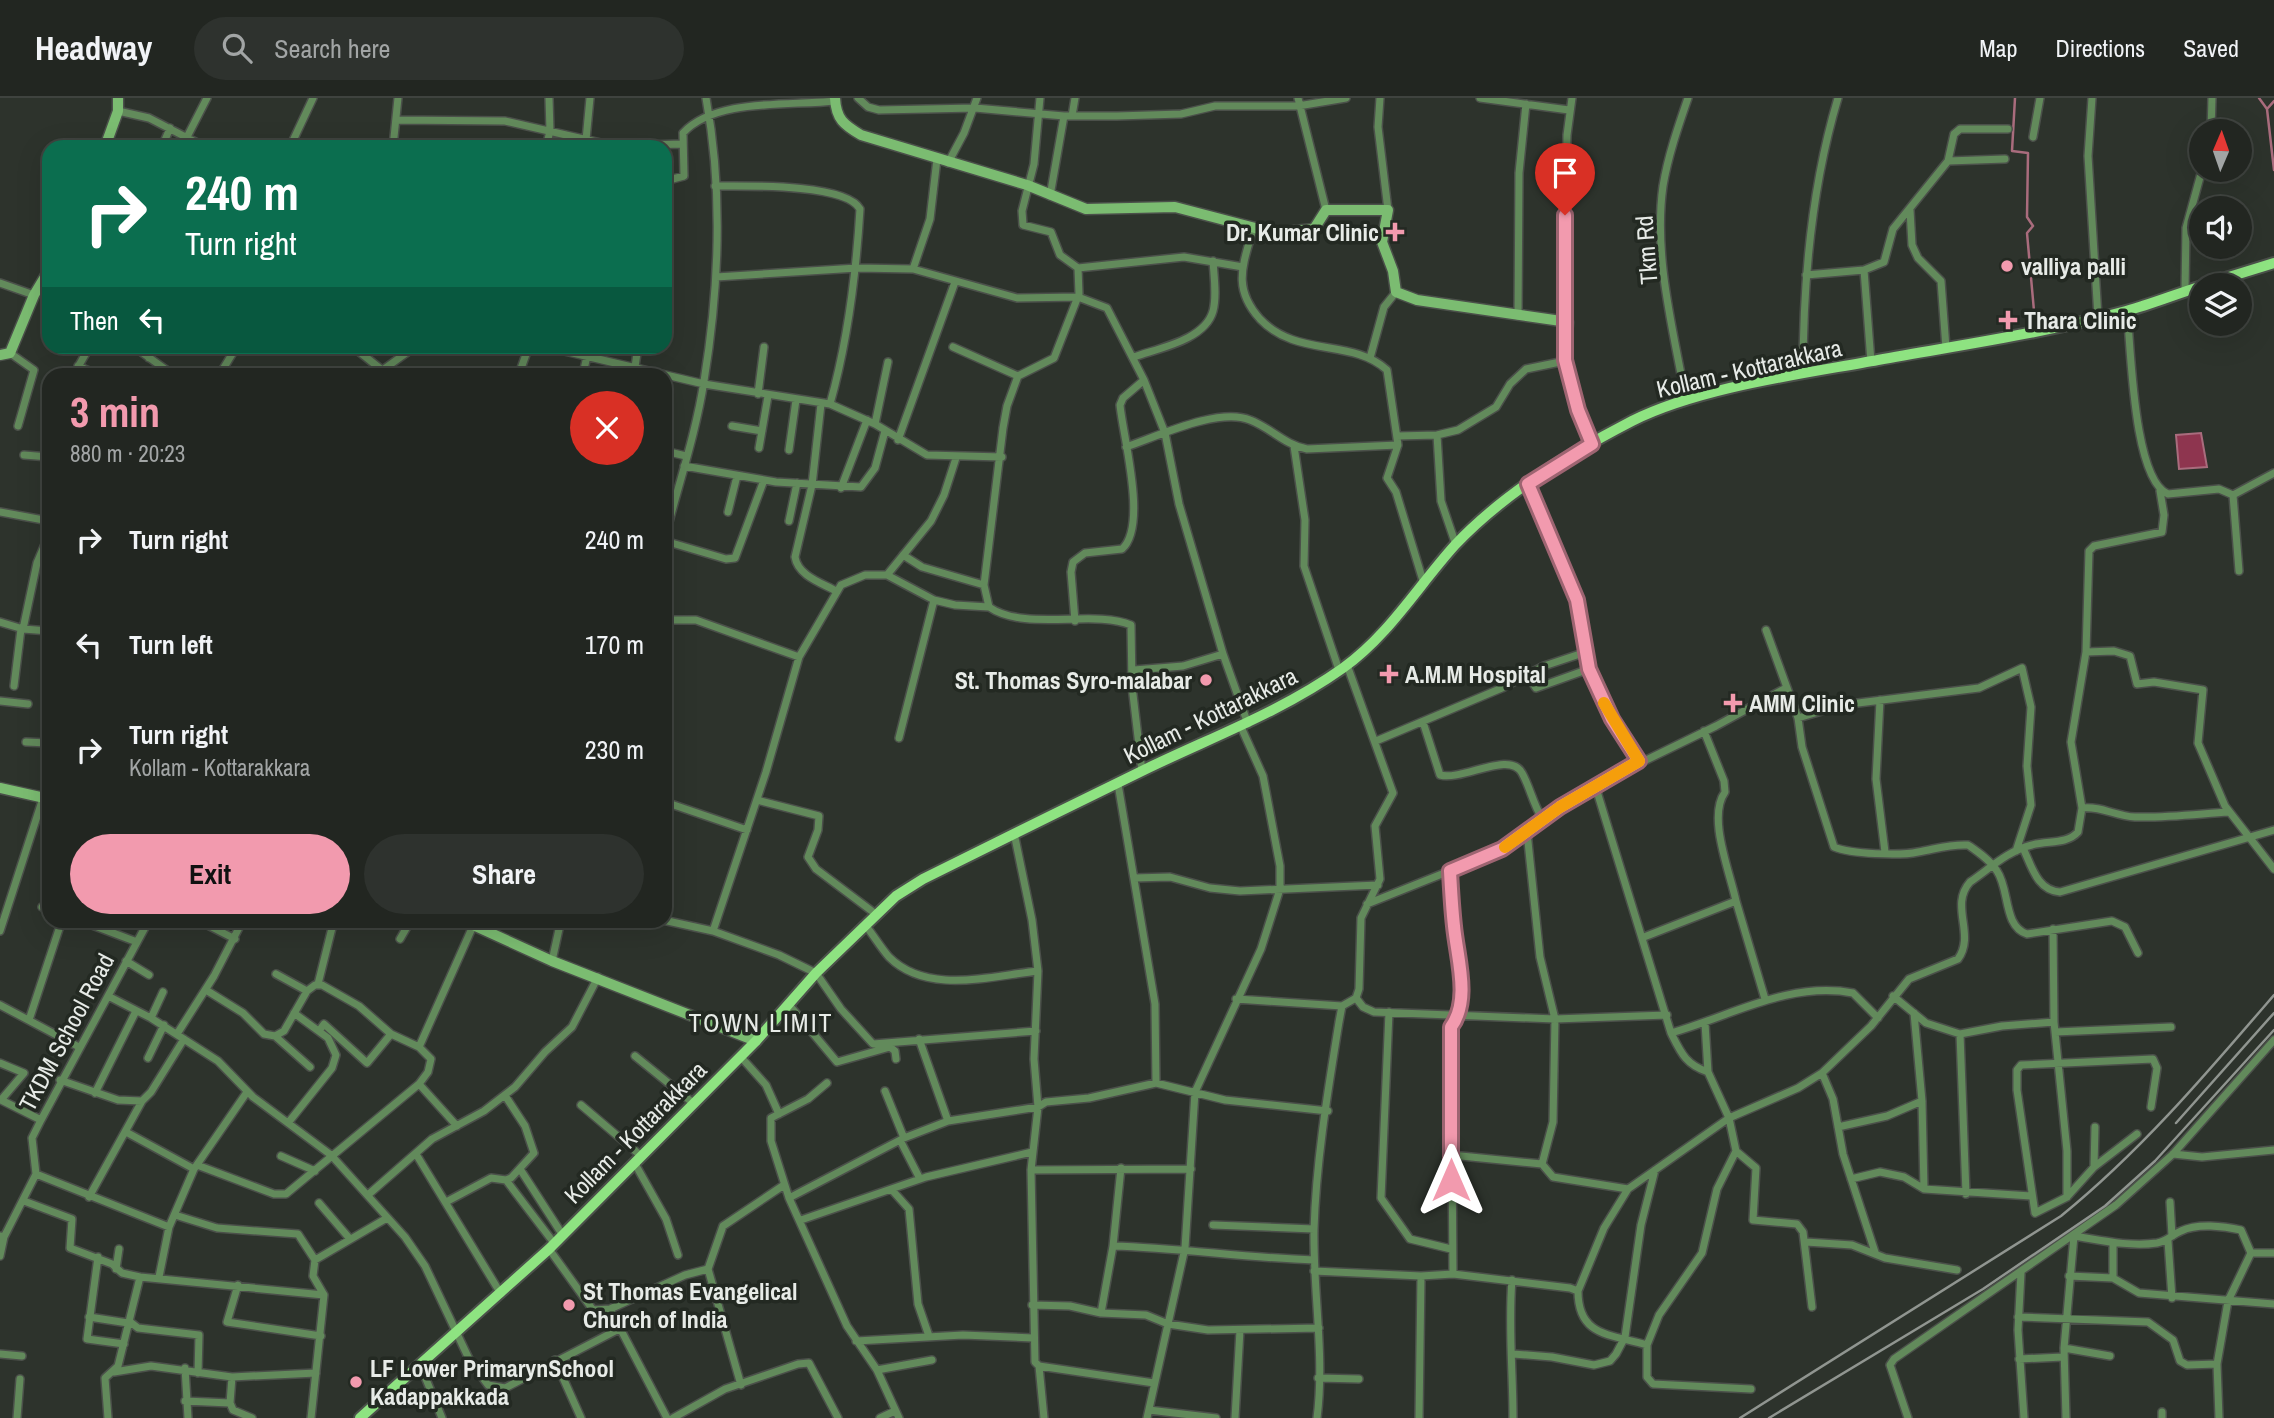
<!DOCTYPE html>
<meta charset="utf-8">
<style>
body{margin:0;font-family:"Archivo Narrow",sans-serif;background:#2e322e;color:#f1f3f6;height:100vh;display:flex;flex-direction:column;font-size:26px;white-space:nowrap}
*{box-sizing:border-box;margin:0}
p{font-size:23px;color:#a2a5a5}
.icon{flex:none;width:38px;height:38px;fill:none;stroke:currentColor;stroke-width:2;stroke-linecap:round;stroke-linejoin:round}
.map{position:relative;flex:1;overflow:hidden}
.sheet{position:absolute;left:42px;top:270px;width:630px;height:560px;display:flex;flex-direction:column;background:#222621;border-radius:21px;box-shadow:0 7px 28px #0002,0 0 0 2px #3f433f}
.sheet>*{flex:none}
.banner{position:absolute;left:42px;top:42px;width:630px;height:214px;border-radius:21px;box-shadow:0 7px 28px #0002,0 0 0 2px #3f433f;background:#0b6e4f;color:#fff;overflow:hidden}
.needle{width:46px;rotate:2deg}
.buttons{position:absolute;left:2189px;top:21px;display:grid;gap:14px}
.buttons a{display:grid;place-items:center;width:63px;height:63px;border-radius:50%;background:#222621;box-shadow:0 7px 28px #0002,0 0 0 2px #3f433f;font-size:35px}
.pin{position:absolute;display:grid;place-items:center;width:60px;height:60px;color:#fff;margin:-72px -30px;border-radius:50% 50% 50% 0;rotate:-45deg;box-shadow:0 0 7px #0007}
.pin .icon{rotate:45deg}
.me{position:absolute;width:77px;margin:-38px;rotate:0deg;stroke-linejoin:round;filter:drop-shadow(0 0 5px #0008)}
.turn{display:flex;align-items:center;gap:24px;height:147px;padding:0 28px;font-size:32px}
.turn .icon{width:91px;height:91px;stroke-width:2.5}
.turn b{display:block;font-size:49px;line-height:60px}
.then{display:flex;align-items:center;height:66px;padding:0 28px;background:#0003;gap:14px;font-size:26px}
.round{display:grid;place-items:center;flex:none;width:74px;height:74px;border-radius:37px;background:#2e322e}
.summary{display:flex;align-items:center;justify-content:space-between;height:119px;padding:0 28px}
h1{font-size:42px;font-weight:800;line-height:52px;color:#f29aae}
.primary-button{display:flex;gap:14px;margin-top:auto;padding:14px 28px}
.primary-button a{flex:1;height:80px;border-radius:42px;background:#f29aae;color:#111;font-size:28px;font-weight:800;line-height:80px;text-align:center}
.primary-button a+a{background:#2e322e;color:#f1f3f6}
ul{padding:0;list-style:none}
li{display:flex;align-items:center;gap:21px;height:105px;padding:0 28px}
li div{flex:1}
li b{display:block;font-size:26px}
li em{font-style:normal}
header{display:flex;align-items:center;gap:42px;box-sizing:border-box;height:98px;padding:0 35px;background:#222621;border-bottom:2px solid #3f433f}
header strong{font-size:33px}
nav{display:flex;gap:38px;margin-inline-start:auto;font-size:24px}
.search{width:490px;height:63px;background:#2e322e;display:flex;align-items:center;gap:18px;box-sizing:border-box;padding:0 24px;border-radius:38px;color:#a2a5a5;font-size:26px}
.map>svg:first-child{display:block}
.water{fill:#8e354f;stroke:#a96c7d;stroke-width:2}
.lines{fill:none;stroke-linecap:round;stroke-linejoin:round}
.stream{stroke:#a96c7d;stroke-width:2.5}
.street-casing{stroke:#4b504a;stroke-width:10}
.secondary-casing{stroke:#4b504a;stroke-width:13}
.primary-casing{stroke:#4b504a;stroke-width:14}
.street{stroke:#628a5b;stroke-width:7}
.secondary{stroke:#7bbc71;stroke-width:10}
.primary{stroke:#8ee381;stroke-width:10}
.rail{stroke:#909590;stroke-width:2.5}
.route-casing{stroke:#9d6471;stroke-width:18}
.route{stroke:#f29aae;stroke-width:12}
.slow{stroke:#f59e0b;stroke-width:12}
.poi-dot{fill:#f29aae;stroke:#232922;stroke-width:2.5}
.labels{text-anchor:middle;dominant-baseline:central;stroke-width:7;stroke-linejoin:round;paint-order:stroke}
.poi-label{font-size:24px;font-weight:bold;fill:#e7ebe7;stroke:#232922;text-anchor:start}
.street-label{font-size:24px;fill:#e7ebe7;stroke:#232922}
.neighbourhood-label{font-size:26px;letter-spacing:2px;fill:#e7ebe7;stroke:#232922}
</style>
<header>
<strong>Headway</strong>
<div class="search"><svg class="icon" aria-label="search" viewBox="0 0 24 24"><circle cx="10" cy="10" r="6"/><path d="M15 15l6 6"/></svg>Search here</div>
<nav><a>Map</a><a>Directions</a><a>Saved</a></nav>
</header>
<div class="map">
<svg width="2274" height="1320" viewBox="0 0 2274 1320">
<rect width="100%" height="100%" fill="#2d332c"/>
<path class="water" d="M2201,335L2207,369L2179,371L2176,337Z"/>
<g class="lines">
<path class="stream" d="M2015,0L2012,53L2028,55L2027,119L2033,128L2027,135L2035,224
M2259,0L2267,11
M2274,3L2267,11L2274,72"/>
<defs>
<path id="street" d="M858,0L868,9L879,12L975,10L1064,18H1117L1181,16L1215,8H1298L1346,0
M1040,0L1034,66L1022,113L1023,127L1051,134L1060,157L1078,170L1079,196L1054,260L1018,278L1007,308L1003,330L984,487L989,509C1025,534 1094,511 1131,527L1132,588L1142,673
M1298,0L1326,112
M1380,0L1378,29L1388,112
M1480,0L1569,12
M2092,0L2088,58L2098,219
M118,13L149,20L205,49
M1072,18L1075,0
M397,22L505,23L614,48L682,46
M2211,33L2212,0
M187,39L207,0
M2033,39L2040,0
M586,42L590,0
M162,49L170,30
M290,49L313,0
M393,49L398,0
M546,49L550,33L549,0
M1948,63L1954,36L1960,31H2008
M948,65L964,35L977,0
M715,88C744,88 846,85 860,111C856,178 848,242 830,306
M665,92L669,82L684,78L683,35C715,0 789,8 835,3
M1050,98L1064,18
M1910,112L1912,147L1918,160L1941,183L1946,250
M1253,131C1243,167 1232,190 1260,221C1297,260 1352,240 1387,272L1398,347L1387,380L1396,394L1424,486
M1078,170L1184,159L1243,169
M913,171L930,121L937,61
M1864,172L1871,264
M1806,177L1864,172L1884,164L1893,131L1948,63L2005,61
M716,179L857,170L913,171L1017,200L1078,199L1107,210L1144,282L1123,300L1120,307C1123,339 1148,428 1122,451L1085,455L1073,464L1071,474L1075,523
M0,185L34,197
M2185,193L2186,130L2202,72
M2127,213C2131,249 2133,381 2168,396L2219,391L2233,397L2239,473
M1518,218L1519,75L1526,6
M1568,224L1565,153L1567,37L1572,0
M133,248L172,276
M352,248L382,272
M543,248L704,286L830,306L875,326L927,357L1002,359
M953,249L1018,278
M10,255L34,272L18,328
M1134,259C1159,250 1205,242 1213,213C1217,198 1214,179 1213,163
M149,260L154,248
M1370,260L1384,209L1396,194
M78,268L96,276
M635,269L638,248
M74,276L90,248
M220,276L237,248
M377,276L416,248
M519,276L529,248
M583,276L587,258
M1803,276C1803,183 1811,90 1838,0
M1144,282L1165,335L1179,406L1223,556
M758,296L764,249
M1686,303C1674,234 1653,159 1663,88C1668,58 1678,29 1688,0
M821,306L812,387L795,459C798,478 822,485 836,493
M875,326L888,264
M732,328L762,333
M1437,337L1441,403L1456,447
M1397,338L1437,337L1458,332L1496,309L1510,286L1526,271L1565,263
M898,342L955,184
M1294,348L1305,422L1304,468L1339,572
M1126,349C1158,338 1219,309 1250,322C1271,330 1285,347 1307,351L1398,347
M759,350L768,298
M789,352L796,302
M665,353L686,358
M24,357L49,359
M684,368L776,384L861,389L875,370L885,333
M1528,386L1577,502L1589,571L1612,621L1639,663
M841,390L867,322
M2233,397L2274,375
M0,414L49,423
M728,414L737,378
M789,423L797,385
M665,439C678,388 696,335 704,283C719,191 723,92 706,0
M665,443L726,461L735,460L764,382
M903,457L922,469L984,487
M887,477L931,423L944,397L956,360
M665,522H696L799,559L841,487L865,477H887L934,502L955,507L989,509
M0,524L23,531L49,533
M23,531L37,465L49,437
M1766,532L1798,620L1802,649L1834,749C1851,756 1900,758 1918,754C1936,751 1949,746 1968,747C1978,754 1990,762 1997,773C2010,792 2003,828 2027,836L2112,823L2125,829L2138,855
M2086,554L2114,553L2130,558L2137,586L2154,584L2203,592L2198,645L2225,708L2274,771
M1134,572L1183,568L1223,556L1248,626
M1529,579L1536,590L1589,571
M14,588L21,531
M1880,602L1876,681L1885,754
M0,603L28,606
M1798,620L1842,607L1979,590L2022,570L2031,609L2027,668L2031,707L2016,753
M1423,624L1440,677C1463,683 1510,652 1522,675C1530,689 1533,706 1542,720
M899,640L934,502
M1376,643L1502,590L1544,568L1586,554
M26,644L48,645
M45,645L46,598
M1118,686L1155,906L1156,985
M1595,687L1671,935C1681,955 1686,967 1708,974L1729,1020L1736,1053L1756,1070L1753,1122L1797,1126L1803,1134L1812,1209
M757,702L819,718L818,732L808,759L816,771L877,817
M665,704L747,732
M2082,710C2102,708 2115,718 2135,719C2166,720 2198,716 2229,714
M1527,734L1540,859L1555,921L1553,1024L1542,1066
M1014,735L1032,822L1038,873L1034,961L1038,1009L1031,1072L1035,1264L1039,1268L1044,1320
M2023,750C2032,769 2037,792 2060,794L2274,732
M1450,773C1452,811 1471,902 1451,929L1453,1176
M1134,780L1170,779L1210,790L1240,793L1378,787
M1736,803L1765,901
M1367,806L1502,752L1542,720L1595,687L1716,628L1786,590
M42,809L49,812
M79,822L137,844
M198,822L235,841
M663,822L713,833L779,857L816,875L841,911L873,946L1036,933
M866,828C874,838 881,850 889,859C927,897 990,878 1038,873
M2053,831L2054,924L2067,1053V1099
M0,833L43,700
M485,833L488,822
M713,833L766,674L799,559
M1644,839L1736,803C1730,774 1707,719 1725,694L1724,683L1704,633
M400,841L411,822
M126,863L149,877
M552,863L561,822
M276,876L307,893
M318,886L334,822
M108,898L151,920L218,963L253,999L331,1057L405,1139L425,1168L470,1263L488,1287L505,1290L621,1230
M1893,898L1926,925L1960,936L2002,928L2054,924
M1356,900L1363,909L1374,914L1555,921L1667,917
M1236,901L1342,908
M0,907L79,949
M790,908L837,964L890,949L895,953L896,961
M1389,914L1381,1100L1410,1141L1451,1151
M1914,915L1922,1003L1924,1091
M151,920L163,894
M29,922L62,822
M1705,925L1708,974
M319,933L324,926L367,965L391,936
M2055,934L2171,929
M1671,935C1731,918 1789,883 1853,895L1878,920
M177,936L214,878L243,822
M1960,936L1966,1096
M275,938L310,969
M919,941L948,1023
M419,949L473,828
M635,958L693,1005
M740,958L766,987L779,1016
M148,960L164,927
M0,965L24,975L1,1002L41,1022
M1822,975L1833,1001L1843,1056L1875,1154
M60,982L118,1002L142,1003L151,994L184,941
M827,985L808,1001L771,1020V1043L789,1100L847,1228L877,1272L899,1320
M419,986L457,1028
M885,993L904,1040
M95,995L136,913
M581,1007L640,1057
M288,1025L332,970L336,957L328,940L294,915
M1838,1029L1887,1018L1922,1003
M126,1034L194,1071
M2137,1036L2094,1069L2067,1099L2035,1115L2017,992V972L2021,967L2153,961L2157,970L2151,1009
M900,1042L920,1081
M416,1056L501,1196
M2173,1056L2202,1059L2274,1052
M1451,1057L1542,1066L1553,1079L1628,1091
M281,1058L315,1073
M634,1064L666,1121L678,1157
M197,1067L274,1096H286L419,986L428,974L431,961L419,949L391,936L359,908L322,887H315L307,893L284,933L275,938L264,936L243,915L206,892
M2094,1069L2095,1029
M520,1071L562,1136
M1031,1072L1191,1071
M36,1076L169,1129
M1851,1081L1880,1074L1904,1079L1924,1091L2031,1098
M506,1082L554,1145
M892,1092L909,1111L918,1206L929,1238
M369,1096L432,1041L484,1013L515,989L545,954L572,929L598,879
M89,1099L142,1003
M789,1100L904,1040L948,1023L1038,1009L1046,1004L1089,1000L1156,985L1225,1002L1328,1013
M24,1103L72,1121L70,1150L112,1166L122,1175L140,1179
M446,1104L491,1080L506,1082L511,1080L534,1055L525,1028L506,999
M2170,1104L2172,1138
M319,1105L350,1141
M175,1117L217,1130L298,1136L315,1162
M801,1122L926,1079L1032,1054
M1213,1127L1314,1131
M0,1138L4,1139L36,1076L32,1040L41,1022L149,822
M2168,1143L2172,1200
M1806,1144L1852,1147L1885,1160L1957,1172
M1113,1148C1181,1150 1247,1160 1314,1162
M549,1151L593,1212L610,1211L667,1320
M0,1158L4,1139
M98,1159L87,1241L124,1246
M116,1171L119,1151
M708,1171L741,1287
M1314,1173L1421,1178L1453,1176L1570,1190L1578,1193C1578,1239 1611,1236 1647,1247V1279L1653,1286L1751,1291
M2021,1175L2018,1232L2024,1320
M2069,1178L2113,1180V1145
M159,1179L169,1129L194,1071L247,994
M2113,1180L2139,1195L2274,1206
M1512,1182C1508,1228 1513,1274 1513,1320
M238,1187L227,1224L321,1238
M1578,1193L1604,1130L1628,1091L1729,1020L1798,990L1822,975L1871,928L1909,881L1958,861C1976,836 1949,808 1970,784C1989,771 2009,752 2032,747C2048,742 2066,747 2078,734L2082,710L2071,644L2086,554L2089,453L2094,448L2162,434L2164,417L2160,393
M1032,1207L1070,1208L1101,1215L1146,1217L1168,1226L1208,1232L1319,1230
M610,1211L685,1177L708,1171L723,1128L784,1087
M1101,1215L1113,1148L1121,1070
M89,1219L128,1225
M2018,1219L2148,1224L2173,1242L2180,1263L2187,1267L2217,1266
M129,1223L138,1230L199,1237L198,1275
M856,1243L963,1237L1033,1240
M1647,1247L1659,1217L1702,1155L1717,1091L1736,1053
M2064,1250L2110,1258
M0,1256L22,1258
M1513,1256L1552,1259L1594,1267L1610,1263L1616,1256L1625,1239L1641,1127L1655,1072
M2019,1261L2063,1259
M555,1262L581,1320
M1039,1268L1154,1285
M421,1269L442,1320
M185,1270L188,1320
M877,1272L932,1262
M114,1274L151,1268L232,1279L316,1275
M232,1279L230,1305L233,1312L252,1320
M1318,1280L1359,1281
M185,1303L230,1305
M1149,1312L1216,1320
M17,1320L20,1281
M108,1320L105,1280L118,1268L140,1179L324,1197
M311,1320L324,1197L313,1178L315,1162L387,1120
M673,1320L725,1291L798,1266L809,1265L838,1320
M880,1320L895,1313
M1147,1320L1185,1150L1195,994L1261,851L1280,791V768L1263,678L1241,629
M1235,1320L1240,1232
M1317,1320C1325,1258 1313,1195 1314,1132C1316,1063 1328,992 1339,924L1342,908L1356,900L1359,891L1361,820L1380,781L1375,728L1393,695L1347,567
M1419,1320L1421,1178
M1908,1320L1890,1267L1894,1261L2116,1107L2173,1056L2274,942
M2066,1320L2064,1250L2074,1138C2100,1142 2129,1149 2157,1145C2168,1143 2171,1137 2181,1133C2197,1125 2224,1128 2241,1132L2251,1155H2274
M2162,1320V1314
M2219,1320L2217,1266L2228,1203L2251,1155"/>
<path id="secondary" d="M835,0C836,21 844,27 861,37L1027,87L1086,111L1175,109L1274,135L1314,131L1326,112H1388L1382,144L1393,173L1396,194L1417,202L1568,224L1565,263L1579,312L1592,346
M105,49L118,13V0
M0,257L10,255L34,197L49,172
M0,690L49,701
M462,822L552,863L756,943"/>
<path id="primary" d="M2203,187L2274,165
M360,1320L549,1151L756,943L816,875L896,798L923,781C997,744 1070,708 1144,672C1212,639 1281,614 1343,570C1389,537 1418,488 1455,447C1503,396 1570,355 1632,323C1700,289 1802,276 1878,262C1960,247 2045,235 2126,213C2152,206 2176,196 2202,188"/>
</defs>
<use href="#street" class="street-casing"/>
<use href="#secondary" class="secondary-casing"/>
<use href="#primary" class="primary-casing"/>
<use href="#street" class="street"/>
<use href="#secondary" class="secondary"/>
<use href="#primary" class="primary"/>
<path class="rail" d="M2176,1025L2274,915
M1740,1320L2061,1118C2141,1053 2207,975 2274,897
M1769,1320L1983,1191L2105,1108L2155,1063L2274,932"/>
</g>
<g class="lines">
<defs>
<path id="route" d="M1451,1082V929C1471,902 1457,860 1454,828C1452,810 1451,792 1450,773L1502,751L1560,709L1639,663L1612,621L1589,571L1577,502L1528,386L1592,346L1578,312L1565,262V117"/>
</defs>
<use href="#route" class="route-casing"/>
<use href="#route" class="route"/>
<path class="slow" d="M1505,749L1560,709L1639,663L1604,605"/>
</g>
<g class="poi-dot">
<path d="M1391.5 123.5h7v7h7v7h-7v7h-7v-7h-7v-7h7z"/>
<circle cx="2007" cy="168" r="7"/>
<path d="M2004.5 211.5h7v7h7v7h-7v7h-7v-7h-7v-7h7z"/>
<path d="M1385.5 565.5h7v7h7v7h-7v7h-7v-7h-7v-7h7z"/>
<circle cx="1206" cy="582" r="7"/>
<path d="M1729.5 594.5h7v7h7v7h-7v7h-7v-7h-7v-7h7z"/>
<circle cx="569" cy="1207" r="7"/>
<circle cx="356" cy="1284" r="7"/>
</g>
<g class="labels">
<g class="poi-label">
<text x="1379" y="134" text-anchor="end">Dr. Kumar Clinic</text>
<text x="2021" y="168">valliya palli</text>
<text x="2024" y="222">Thara Clinic</text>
<text x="1405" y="576">A.M.M Hospital</text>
<text x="1192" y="582" text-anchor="end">St. Thomas Syro-malabar</text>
<text x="1749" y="605">AMM Clinic</text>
<text x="583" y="1193">St Thomas Evangelical<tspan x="583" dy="28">Church of India</tspan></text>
<text x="370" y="1270">LF Lower PrimarynSchool<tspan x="370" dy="28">Kadappakkada</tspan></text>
</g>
<g class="street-label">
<text transform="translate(1646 152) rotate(-94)">Tkm Rd</text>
<text transform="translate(1749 270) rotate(-13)">Kollam - Kottarakkara</text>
<text transform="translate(1210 617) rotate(-26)">Kollam - Kottarakkara</text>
<text transform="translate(66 934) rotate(-62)">TKDM School Road</text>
<text transform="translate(635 1034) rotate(-45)">Kollam - Kottarakkara</text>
</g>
<g class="neighbourhood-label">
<text x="761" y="924">TOWN LIMIT</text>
</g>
</g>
</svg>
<div class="buttons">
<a><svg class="needle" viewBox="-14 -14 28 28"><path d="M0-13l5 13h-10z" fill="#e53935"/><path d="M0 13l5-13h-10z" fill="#a2a5a5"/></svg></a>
<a><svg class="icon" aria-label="sound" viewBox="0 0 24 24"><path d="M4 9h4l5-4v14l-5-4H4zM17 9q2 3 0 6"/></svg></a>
<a><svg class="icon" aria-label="layers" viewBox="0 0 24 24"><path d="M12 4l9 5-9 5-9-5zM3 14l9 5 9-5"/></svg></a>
</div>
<div class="pin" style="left:1565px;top:117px;background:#d93025"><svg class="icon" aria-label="arrive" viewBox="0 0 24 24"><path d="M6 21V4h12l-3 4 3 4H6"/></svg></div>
<svg class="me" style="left:1451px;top:1082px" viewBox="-20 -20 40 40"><path d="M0-17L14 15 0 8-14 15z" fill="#f29aae" stroke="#fff" stroke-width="4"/></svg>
<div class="banner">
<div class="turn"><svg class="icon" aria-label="right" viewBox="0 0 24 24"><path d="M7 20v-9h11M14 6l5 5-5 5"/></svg><div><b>240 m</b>Turn right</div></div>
<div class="then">Then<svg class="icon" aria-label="left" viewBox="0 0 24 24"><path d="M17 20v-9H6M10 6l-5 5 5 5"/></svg></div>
</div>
<section class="sheet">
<div class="summary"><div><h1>3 min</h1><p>880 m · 20:23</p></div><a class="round" style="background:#d93025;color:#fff"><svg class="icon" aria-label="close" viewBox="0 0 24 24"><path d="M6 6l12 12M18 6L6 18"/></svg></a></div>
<ul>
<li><svg class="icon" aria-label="right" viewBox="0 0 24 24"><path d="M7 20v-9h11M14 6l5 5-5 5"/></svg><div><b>Turn right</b></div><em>240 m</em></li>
<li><svg class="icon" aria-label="left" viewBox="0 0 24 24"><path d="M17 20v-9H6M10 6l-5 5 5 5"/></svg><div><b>Turn left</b></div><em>170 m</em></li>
<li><svg class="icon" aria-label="right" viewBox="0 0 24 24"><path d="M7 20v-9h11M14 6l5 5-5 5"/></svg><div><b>Turn right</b><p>Kollam - Kottarakkara</p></div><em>230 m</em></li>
</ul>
<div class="primary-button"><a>Exit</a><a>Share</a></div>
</section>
</div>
